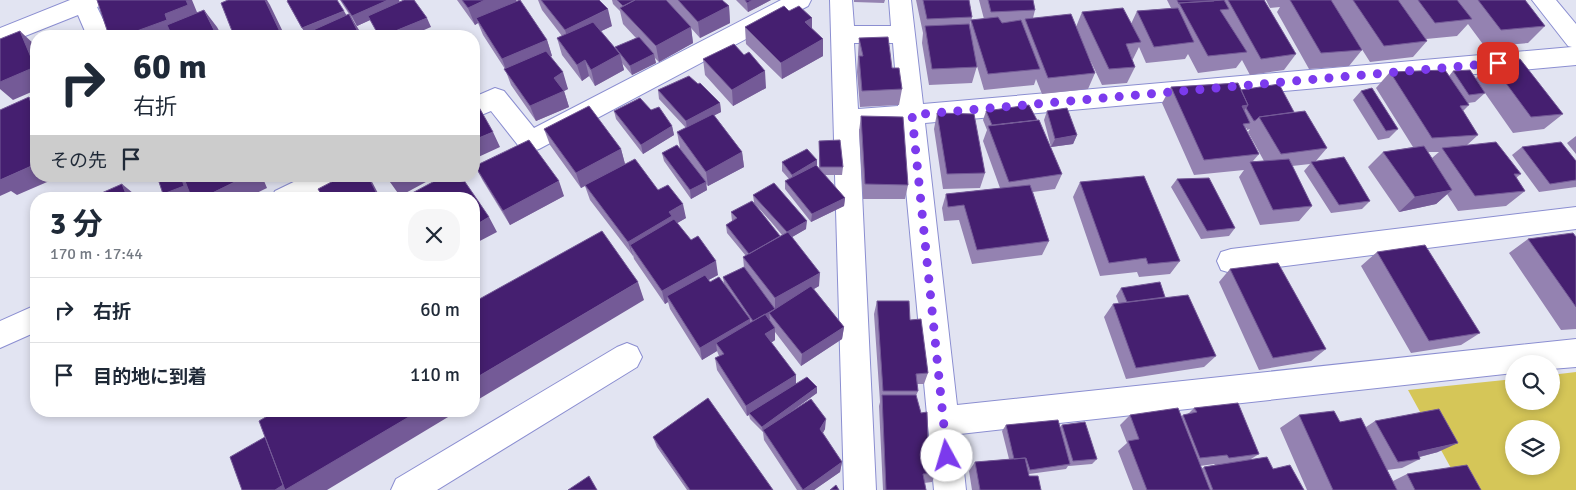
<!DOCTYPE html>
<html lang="ja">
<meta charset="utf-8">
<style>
body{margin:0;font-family:Signika,"Noto Sans JP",sans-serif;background:#f6f6f7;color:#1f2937;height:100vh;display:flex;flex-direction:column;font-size:19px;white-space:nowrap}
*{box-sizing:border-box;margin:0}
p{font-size:16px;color:#747a83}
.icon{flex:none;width:28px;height:28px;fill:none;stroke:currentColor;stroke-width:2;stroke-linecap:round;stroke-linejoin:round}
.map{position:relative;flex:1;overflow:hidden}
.sheet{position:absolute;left:30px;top:192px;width:450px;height:225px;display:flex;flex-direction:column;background:#fff;border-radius:20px;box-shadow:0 2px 8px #0003}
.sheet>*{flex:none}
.hud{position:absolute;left:30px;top:30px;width:450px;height:152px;border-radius:20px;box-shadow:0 2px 8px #0003;background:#fff;color:#1f2937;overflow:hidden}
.fabs{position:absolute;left:1505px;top:355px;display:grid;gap:10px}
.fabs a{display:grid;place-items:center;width:55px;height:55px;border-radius:50%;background:#fff;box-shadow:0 2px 8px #0003;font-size:25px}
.pin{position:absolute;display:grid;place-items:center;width:42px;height:42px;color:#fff;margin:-21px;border-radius:10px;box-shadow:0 2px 8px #0006}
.me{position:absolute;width:55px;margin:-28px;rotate:354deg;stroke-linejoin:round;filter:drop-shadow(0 0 4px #0008)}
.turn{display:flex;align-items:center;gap:18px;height:105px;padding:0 20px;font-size:22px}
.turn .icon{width:65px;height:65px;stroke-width:2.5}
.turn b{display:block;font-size:35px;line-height:42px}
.then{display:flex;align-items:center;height:48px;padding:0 20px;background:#0003;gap:10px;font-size:19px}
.round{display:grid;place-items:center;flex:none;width:52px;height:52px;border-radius:20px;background:#f6f6f7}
.overview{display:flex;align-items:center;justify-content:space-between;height:85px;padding:0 20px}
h1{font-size:30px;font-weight:700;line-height:38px}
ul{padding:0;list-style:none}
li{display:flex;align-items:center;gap:15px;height:65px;padding:0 20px;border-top:1px solid #e0e1e3}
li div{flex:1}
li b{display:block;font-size:19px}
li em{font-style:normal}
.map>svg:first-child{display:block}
.green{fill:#d5c658;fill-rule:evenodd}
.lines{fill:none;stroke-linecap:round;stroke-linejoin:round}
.street-casing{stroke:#8b8ed1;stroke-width:2}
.street{fill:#fff;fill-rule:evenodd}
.wall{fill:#9482b1;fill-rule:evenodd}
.shaded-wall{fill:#745a97}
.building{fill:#451f70;stroke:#745a97}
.route{stroke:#7c3aed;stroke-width:9;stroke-dasharray:0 16.2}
</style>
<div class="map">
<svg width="1576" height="490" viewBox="0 0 1576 490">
<rect width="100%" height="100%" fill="#e2e4f2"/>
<path class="green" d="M1576,372V490H1463L1408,390L1514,379V401H1551V375ZM1514,429H1551V466H1514Z"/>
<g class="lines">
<defs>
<path id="street" d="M70,0H104L101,6L97,7L111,36H87L78,15L0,46V28Z
M781,0H811L808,6L539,149L530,152L521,149L491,111L474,118V97L495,88L504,91L534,128Z
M830,0H852L854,26H891L889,0H911L923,104L1572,47L1568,46L1532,0H1556L1576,24V65L925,123L957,405L1576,339V367L1551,369V364H1514V373L960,434L966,490H934L900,125L859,129L876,490H844ZM854,43H893L898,106L858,109Z
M306,176H344C332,200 294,199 271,199L275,191Z
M1576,207V229L1231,273L1221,270L1217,261L1221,252L1231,249Z
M36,305V332L0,348V321Z
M627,343L637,347L642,357L637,367L437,490H391L396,479L617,347Z"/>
</defs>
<use href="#street" class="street-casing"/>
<use href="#street" class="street"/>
</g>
<path class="wall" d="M340,0L400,2L431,27L370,20L357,26L350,15L362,36H300L349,14Z
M457,0H516L547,40L552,56L550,57L568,89L564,91L569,107L536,121L511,85L505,69L483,35L478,23L475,25Z
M538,0H541L612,26L601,31L615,48L636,38L623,24L620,11L613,4L612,0H722L729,6L730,23L700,38L691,28L693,43L659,62L654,57L656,63L632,75L622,63L624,70L595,86L589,76L582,81L562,55L557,38L562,36L542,10Z
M736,0H771L748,12Z
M854,0H885L884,3L854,2Z
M916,0H969L972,17L970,28L971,20L984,19L979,0H1033L1035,10L1033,18L1076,27L1082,12L1131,24L1137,11L1171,8L1167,0H1264L1296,54L1284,70L1250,75L1242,60L1236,68L1198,73L1188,54L1185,59L1146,63L1139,47L1133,59H1132L1135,67L1127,83L1102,85L1083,45L1095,73L1088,89L1042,94L1036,79L1034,85L984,90L977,66L972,83L929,85L922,43L923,33Z
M1266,0H1525L1545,26L1528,43L1485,47L1468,24L1457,36L1426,39L1427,41L1413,57L1370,62L1351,32L1362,50L1349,66L1309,69L1277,12L1280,7L1270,8Z
M789,11L812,18V29L823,56L782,79L746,44L745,27Z
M859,38L892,68L902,89L899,105L860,107L857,72Z
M744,55L766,88L733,106L705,75L703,59Z
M1491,63L1563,114L1544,129L1513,133L1478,83L1485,93L1475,102L1468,103L1469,105L1463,111L1478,135L1466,146L1521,174L1516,178L1525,191L1506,206L1458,211L1447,194L1436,204L1399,212L1368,167L1383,152L1413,147L1376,88L1390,72L1449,76L1453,71L1475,79ZM1428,152H1439L1432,158Z
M698,84L720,103L721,112L714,115L742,152L744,167L708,186L706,184L707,190L691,199L664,161L662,153L680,148L677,132L686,128L659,99L658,90Z
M1171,87L1241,90L1294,112L1327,148L1315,162L1370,201L1362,209L1331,213L1304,171L1310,164L1292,166L1312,206L1299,221L1260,225L1239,177L1244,170L1194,175L1162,103ZM1247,128V130L1250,129L1248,132L1264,161H1253L1259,154L1246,129Z
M1361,91L1398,129L1389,138L1378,140L1353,100Z
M651,110L672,126L674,135L643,154L616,119L614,111Z
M986,111L1062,174L1055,189L1033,192L1049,241L1042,255L972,264L959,220L944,221L942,208L946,194L1000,188L983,141L987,130L983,120Z
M1047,111L1077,135L1073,144L1051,147L1044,120Z
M937,113L985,173L980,188L943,189L934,129Z
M861,116L908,185L905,199H863L859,131Z
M544,129L621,149L625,164L658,190L686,218L677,223L718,275L708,280L710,282L724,284L723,277L744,267L743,257L746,256L727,233L726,225L732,221L731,212L754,202L753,195L806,229L792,237L819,286L814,289L844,327L842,339L801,366L775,332V340L771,343L796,375V384L817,393L788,414L825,429L823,433L842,462L840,472L814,490H797L764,440L763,432L750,419L749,415L747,416L717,370L715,358L719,356L717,351L702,360L670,309L668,302L665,304L634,259L633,255V256L590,200L585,186L581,188L550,145ZM756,205L772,223L782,235L780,236Z
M1576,136V154L1567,143Z
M819,141L843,167L842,175H825L845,198L844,206L811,222L785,189V181L789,179L782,171V162L817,160V166L819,169Z
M1522,147L1576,161V187L1539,192L1512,155Z
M475,166L564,196L510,225L483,181Z
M1177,179L1235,228L1229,236L1201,239L1171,187Z
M1080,182L1180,261L1170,274L1139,277L1137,272L1100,276L1073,197Z
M1576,237V329L1561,330L1509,253L1528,239Z
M1377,252L1480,333L1461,345L1411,353L1361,266Z
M1230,269L1326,349L1311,361L1259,370L1219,282Z
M1121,288L1165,298L1216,356L1204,367L1126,379L1104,317L1113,304H1119L1116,296Z
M877,301L910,320L928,373L924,384H917L918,391L916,396L936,473L932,482L924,483L926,490H883L879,406L880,402L874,314Z
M1194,408L1259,454L1251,459L1273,469L1304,490H1133L1118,451L1127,443L1120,425L1130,415L1181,417L1183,415L1188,414ZM1214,464L1215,465L1204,467L1201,469L1200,466Z
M1299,415L1366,427L1375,421L1438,452L1420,457V459L1402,468L1387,470L1393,481L1407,474L1481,490H1307L1280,428Z
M1006,425L1060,427L1062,425L1097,459L1092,464L1069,466H1068L1066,469L1029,474V476L1041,490H972L969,471L975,462L1009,459L1002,431Z
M653,437L773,490H687L657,447Z"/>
<path class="shaded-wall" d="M186,0H192L201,22L181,36H123L165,14Z
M265,0H267L270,5L285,36H275Z
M388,0H399L401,6L357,26L352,16Z
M485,0H516L518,4L476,18L478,23L475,25L468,8Z
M753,0H771L748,12L747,3Z
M729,6L730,23L700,38L698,22Z
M608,9L612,26L570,46L565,30Z
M204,10L217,27L222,36H217Z
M344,11L354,28L307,36L302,28Z
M349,14L359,30L362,36H360Z
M427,18L431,27L410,36H383Z
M812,18V35L805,22Z
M691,27L693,43L659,62L656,46Z
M20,31L36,46V90L13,100L0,89V82Z
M823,39V56L782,79L781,63Z
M547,40L552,56L508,75L502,59Z
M620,54L624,70L595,86L591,70Z
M654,54L656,63L632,75L630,66Z
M585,60L589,76L582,81L577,65Z
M765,71L766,88L733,106L732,90Z
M563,72L568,89L564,91L569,107L536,121L530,106L554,78Z
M474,88L477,95L474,96Z
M29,97L36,104V118Z
M720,103L721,112L687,130L686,121Z
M1248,105L1237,120L1242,106Z
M672,126L674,135L643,154L641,145Z
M493,132L500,147L474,159V140Z
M1077,135L1073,144L1051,147L1055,139Z
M621,149L625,164L581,188L576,173Z
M742,152L744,167L708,186L706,172Z
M817,160V168L792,183V175Z
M36,164V176H61L17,195L11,191L0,196V180Z
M181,176H186L193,194L181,199H169L163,194Z
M247,176H262L267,188L244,199H200Z
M368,176H369L381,199H372Z
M400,176H437L400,196L390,182Z
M559,181L564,196L510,225L503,211Z
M706,182L707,190L691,199L690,190Z
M122,184L139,198V199H128Z
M1452,190L1436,204L1399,212L1415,197Z
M845,198L844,206L811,222L812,214Z
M683,204L686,218L674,225L630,245L633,256L628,242L669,212Z
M489,217L497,232L474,244V226Z
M807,221L806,229L787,240V232Z
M716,261L718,275L670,301L667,296L668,302L665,304L662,291Z
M820,273L819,286L775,311V298Z
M638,282L644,300L474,402V379Z
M775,309L769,313L770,319L754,328L753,321Z
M750,319L751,331L716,343L717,351L702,360L700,348Z
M844,327L842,339L801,366L802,354Z
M775,328V340L766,346L765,334Z
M796,375V386L749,413V415L747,416L746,406Z
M817,387V393L764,431L763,430V432L762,427Z
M419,411H458L327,490H275L277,441Z
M826,419L825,429L819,439L820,429Z
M1458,443L1438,452L1399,462L1418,452Z
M842,462L840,472L814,490H803Z"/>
<path class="building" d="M97,0H186L188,5L165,14L167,20L123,36H109Z
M228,0H265L281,34L275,36H234L221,3Z
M288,0H337L344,11L302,28L287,1Z
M341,0H388L352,16Z
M404,0H414L427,18L383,36H379L368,16Z
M462,0H485L468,8Z
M520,0L547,40L502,59L476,18Z
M541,0H599L608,9L565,30Z
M617,0H635L623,6Z
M635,0H666L691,27L656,46L620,8Z
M678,0H722L729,6L698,22Z
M745,0H753L747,3Z
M923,0H969L972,17L927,19Z
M988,0H1033L1035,10L991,12Z
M1177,0H1214V1L1179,3V4Z
M1224,0L1229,9L1220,10L1247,52L1208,56L1179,3Z
M1228,0H1264L1296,54L1261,59Z
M1290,0H1331L1362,50L1321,53Z
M1353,0H1398L1427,41L1384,46Z
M1418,0H1457L1472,19L1435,23Z
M1478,0H1525L1545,26L1501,30Z
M784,6L789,11L799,6L812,18L805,22L823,39L781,63L745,27Z
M1123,8L1141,42L1126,44L1135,67L1109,69L1082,12Z
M1178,8L1194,42L1154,47L1137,11Z
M204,10L217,36H172L167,25Z
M349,14L360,36H300Z
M1071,14L1095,73L1048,78L1025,19Z
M998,17L1002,23L1021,20L1040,69L988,74L971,20Z
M593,22L620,54L591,70L585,60L577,65L557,38Z
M969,24L977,67L932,69L925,26Z
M20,31L35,67L0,82V39Z
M153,32L154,36H142Z
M639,37L654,54L630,66L615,47Z
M888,37L892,68H899L902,89L862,91L859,56H863L859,38Z
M734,44L744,55L749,52L765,71L732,90L703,59Z
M546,51L563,72L554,78L564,91L530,106L504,69Z
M1520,59L1563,114L1531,117L1491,63Z
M1445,70L1469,105L1460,106L1478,135L1432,138L1390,72Z
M1470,70L1485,93L1469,95L1453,71Z
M689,76L698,84L700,83L720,103L686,121L658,90Z
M1238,83L1248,105L1242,106L1250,123L1243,124L1259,154L1204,160L1171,87Z
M1279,84L1294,112L1259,117L1256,120L1254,121L1246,108L1248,105L1241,90Z
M1372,88L1398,129L1386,131L1361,91Z
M29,97L36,118V164L0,180V110Z
M640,98L651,110L659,107L672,126L641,145L614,111Z
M476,102L493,132L474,140V103Z
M1029,105L1037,120L992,125L986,111Z
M589,106L621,149L576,173L544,129Z
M1067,108L1077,135L1055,139L1047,111Z
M1305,111L1327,148L1281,154L1259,117Z
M937,113L974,114L985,173L947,174Z
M713,114L742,152L706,172L677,132Z
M861,116L903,117L908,185L865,184Z
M1039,120L1062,174L1009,182L988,126Z
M529,140L559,181L503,211L475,166Z
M840,140L843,167H820L819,141Z
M1496,142L1521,174H1514L1525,191L1475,196L1442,148Z
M1561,142L1576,161V180L1550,184L1522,147Z
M677,145L706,182L690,190L662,153Z
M1424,146L1452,190L1415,197L1383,152Z
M807,149L817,160L792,175L782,162Z
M1344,157L1370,201L1339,205L1311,162Z
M635,159L658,190L668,185L683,204L669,212L672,216L628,242L585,185Z
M1289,159L1312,206L1273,210L1250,162Z
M816,165L845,198L812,214L785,181Z
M157,176H181L184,186L163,194Z
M183,176H247L200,199H192Z
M343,176H368L378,196L372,199H324L318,189Z
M386,176H400L390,182Z
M444,176H461L489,217L474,226V199H401Z
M1144,176L1180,261L1148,264L1146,258L1109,263L1080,182Z
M1209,178L1235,228L1207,231L1177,179Z
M774,183L807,221L787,232L753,195Z
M122,184L128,199H88Z
M1030,185L1049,241L977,250L964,205L948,207L946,194Z
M752,201L780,236L749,254L726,225L737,218L731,212Z
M674,219L691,240L698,236L716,261L662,291L630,245Z
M602,231L638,282L474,379V302Z
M788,232L820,273L775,298L743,257Z
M1573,233L1576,237V307L1528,239Z
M1425,245L1480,333L1429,341L1377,252Z
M1278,263L1326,349L1273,358L1230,269Z
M744,267L775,309L753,321L723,277Z
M705,275L710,282L719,277L750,319L700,348L667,296Z
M1160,282L1165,297L1127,302L1121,288Z
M811,286L844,327L802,354L769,313Z
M1188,295L1216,356L1136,368L1113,304Z
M877,301H909L910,320L921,319L928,373L916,374L918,391H883Z
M765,314L775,328L765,334L796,375L746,406L715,358L724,354L716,343Z
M807,377L817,387L762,427L749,413Z
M882,395H916L921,413L927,412L928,441L936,440V473L923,474L926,490H886Z
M708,398L773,490H690L653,437Z
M811,399L826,419L820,429L842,462L803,490L763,430Z
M1238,403L1259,454L1229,458L1227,455L1200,458L1183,415L1197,412L1194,408Z
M1178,408L1210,490H1147L1128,441L1139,439L1130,415Z
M1439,409L1458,443L1418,452L1420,459L1398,462L1375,421Z
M276,411H419L285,490L259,421Z
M1334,411L1340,422L1361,418L1397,490H1333L1299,415Z
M1058,420L1070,464L1030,470L1026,458L1014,459L1006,425Z
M1085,422L1097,459L1073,461L1062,425Z
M265,437L283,485L275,490H242L230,457Z
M1267,457L1273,469L1290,465L1304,490H1213L1204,467Z
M1025,458L1029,476H1038L1041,490H980L975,462Z
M1467,465L1481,490H1415L1407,474Z
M589,476L597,490H568Z
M836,485L839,490H830Z"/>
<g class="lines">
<path class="route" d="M947,456L912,115L1498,63"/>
</g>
</svg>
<div class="fabs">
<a><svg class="icon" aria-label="search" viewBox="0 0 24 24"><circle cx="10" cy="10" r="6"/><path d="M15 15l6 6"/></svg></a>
<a><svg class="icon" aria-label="layers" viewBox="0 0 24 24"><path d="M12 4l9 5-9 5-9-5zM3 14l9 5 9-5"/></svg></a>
</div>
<div class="pin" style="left:1498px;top:63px;background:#d93025"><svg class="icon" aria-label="arrive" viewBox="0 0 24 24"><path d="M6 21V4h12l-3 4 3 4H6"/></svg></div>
<svg class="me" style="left:947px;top:456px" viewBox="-20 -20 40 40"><circle r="19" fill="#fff"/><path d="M0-13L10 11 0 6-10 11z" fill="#7c3aed"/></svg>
<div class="hud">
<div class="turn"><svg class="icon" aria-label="right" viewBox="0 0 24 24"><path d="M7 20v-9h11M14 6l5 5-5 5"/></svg><div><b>60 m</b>右折</div></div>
<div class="then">その先<svg class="icon" aria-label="arrive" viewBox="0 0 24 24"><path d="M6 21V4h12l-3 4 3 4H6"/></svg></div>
</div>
<section class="sheet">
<div class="overview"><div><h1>3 分</h1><p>170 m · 17:44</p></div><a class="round"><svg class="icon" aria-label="close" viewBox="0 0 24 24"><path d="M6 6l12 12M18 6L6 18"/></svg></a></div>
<ul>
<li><svg class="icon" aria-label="right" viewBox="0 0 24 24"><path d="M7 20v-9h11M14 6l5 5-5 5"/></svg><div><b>右折</b></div><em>60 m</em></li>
<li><svg class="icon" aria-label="arrive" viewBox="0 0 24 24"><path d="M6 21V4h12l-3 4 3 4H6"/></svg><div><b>目的地に到着</b></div><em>110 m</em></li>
</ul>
</section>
</div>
